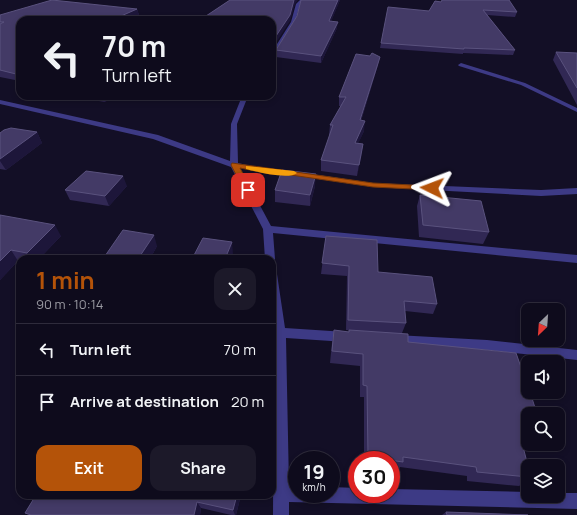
<!DOCTYPE html>
<meta charset="utf-8">
<style>
body{margin:0;font-family:Manrope,sans-serif;background:#1c1929;color:#f1f3f6;height:100vh;display:flex;flex-direction:column;font-size:15px;white-space:nowrap}
*{box-sizing:border-box;margin:0}
p{font-size:13px;color:#9b9ba3}
.icon{flex:none;width:22px;height:22px;fill:none;stroke:currentColor;stroke-width:2;stroke-linecap:round;stroke-linejoin:round}
.map{position:relative;flex:1;overflow:hidden}
.drawer{position:absolute;left:16px;top:255px;width:260px;height:244px;display:flex;flex-direction:column;background:#0e0b1c;border-radius:12px;box-shadow:0 2px 6px #0003,0 0 0 1px #2e2b3b}
.drawer>*{flex:none}
.hud{position:absolute;left:16px;top:16px;width:260px;height:84px;border-radius:12px;box-shadow:0 2px 6px #0003,0 0 0 1px #2e2b3b;background:#0e0b1c;color:#f1f3f6;overflow:hidden}
.needle{width:26px;rotate:205deg}
.controls{position:absolute;left:521px;top:303px;display:grid;gap:8px}
.controls a{display:grid;place-items:center;width:44px;height:44px;border-radius:8px;background:#0e0b1c;box-shadow:0 2px 6px #0003,0 0 0 1px #2e2b3b;font-size:20px}
.speed{position:absolute;left:288px;top:451px;display:flex;gap:8px;font-size:20px;font-weight:700;text-align:center}
.speed>*{display:grid;place-content:center;width:52px;height:52px;border-radius:50%;background:#0e0b1c;box-shadow:0 2px 6px #0003,0 0 0 1px #2e2b3b;line-height:1}
.speed small{font-size:10px;font-weight:400}
.speed .limit{border:6px solid #d22;background:#fff;color:#111}
.pin{position:absolute;display:grid;place-items:center;width:34px;height:34px;color:#fff;margin:-17px;border-radius:8px;box-shadow:0 2px 6px #0006}
.me{position:absolute;width:44px;margin:-22px;rotate:273deg;stroke-linejoin:round;filter:drop-shadow(0 0 3px #0008)}
.turn{display:flex;align-items:center;gap:14px;height:84px;padding:0 20px;font-size:18px}
.turn .icon{width:52px;height:52px;stroke-width:2.5}
.turn b{display:block;font-size:28px;line-height:34px}
.round{display:grid;place-items:center;flex:none;width:42px;height:42px;border-radius:12px;background:#1c1929}
.headline{display:flex;align-items:center;justify-content:space-between;height:68px;padding:0 20px}
h1{font-size:24px;font-weight:700;line-height:30px;color:#b45309}
.primary-button{display:flex;gap:8px;margin-top:auto;padding:8px 20px}
.primary-button a{flex:1;height:46px;border-radius:12px;background:#b45309;color:#fff;font-size:16px;font-weight:700;line-height:46px;text-align:center}
.primary-button a+a{background:#1c1929;color:#f1f3f6}
ul{padding:0;list-style:none}
li{display:flex;align-items:center;gap:12px;height:52px;padding:0 20px;border-top:1px solid #2e2b3b}
li div{flex:1}
li b{display:block;font-size:15px}
li em{font-style:normal}
.map>svg:first-child{display:block}
.lines{fill:none;stroke-linecap:round;stroke-linejoin:round}
.minor{fill:#3d3a85;fill-rule:evenodd}
.wall{fill:#312854}
.shaded-wall{fill:#1d163a}
.building{fill:#433a66;stroke:#5a527e}
.route{fill:#b45309;stroke:#753606}
.slow{fill:#f59e0b}
</style>
<div class="map">
<svg width="577" height="515" viewBox="0 0 577 515">
<rect width="100%" height="100%" fill="#130f26"/>
<g class="lines">
<path class="minor" d="M300,0H304L300,4L295,22L275,56L272,58V52L291,22L296,4Z
M461,63L525,83L577,108V112L521,85L459,66L458,65Z
M242,96H248L237,124L238,163L269,170L291,171L373,183L541,190L577,188V194L541,196L373,187L291,175L269,174L240,168L271,226L577,255V263L273,233L275,259L272,262V259H265L263,229L231,167L153,139L0,104V100L158,135L230,161L231,124Z
M272,270L276,271L277,274L285,328L346,332L350,333L352,337L350,341L346,342L286,338L289,486L297,487V494H331V487L357,488V494H391V489L528,492V496H558V493H577V509L289,502V515H273L274,333L272,316Z
M396,335L487,340L577,350V360L487,350L396,345L392,344L390,340L392,336Z"/>
</g>
<path class="wall" d="M301,0H340L331,21L337,28L321,63L276,57V50L297,16Z
M435,1L517,12L515,17L487,15L515,50L513,55L463,53V54L380,48L381,43L429,11Z
M137,9L139,15L128,20H20V81L0,77V15Z
M556,52L577,53V105L553,60Z
M378,65L361,121L364,131L358,143L363,144L357,176L321,171V160L330,135H329L330,125L341,106H339V97Z
M68,96H114L105,102Z
M37,132L42,143L6,170L0,169V133Z
M127,186L109,206L70,200L65,190Z
M315,186L310,206L275,202V190Z
M420,195L489,232L483,244L419,237L417,206Z
M0,215L61,236L39,259H20V261H18L0,280Z
M326,236L378,272L437,304L433,314L405,311L406,323L402,333L408,342L528,414V444H543L533,452L524,451L528,466V480L519,486L467,481V476L400,467L398,471L391,470V460H364V397H360V366L330,363L332,343L334,330L348,332H378L346,330L347,276L321,274Z
M157,246L150,259H106L105,256Z
M241,495L236,515H231L201,508L200,515H29L25,513L167,499Z
M446,512L528,515H442Z"/>
<path class="shaded-wall" d="M294,0H298L295,4L290,21L272,49V42Z
M338,0H340L329,27V21Z
M137,9L139,15L128,20H112Z
M338,22L337,28L321,63V56Z
M380,57L378,65L358,130L360,120Z
M103,96H114L105,102Z
M365,121L364,131L354,153L355,143Z
M37,132L42,143L6,170L0,161V159Z
M363,144L362,154L357,176L359,165Z
M316,174L315,186L310,206V195Z
M123,176L127,186L109,206L105,196Z
M55,225L61,236L39,259H31L27,253Z
M154,235L157,246L150,259H138Z
M232,242L233,254L231,259H225Z
M11,250L18,261L0,280V261Z
M237,495H241L236,515H235L233,510Z
M197,502L201,508L200,515H194Z"/>
<path class="building" d="M52,0L137,9L112,20H20V75L0,70V24L4,22H0V15Z
M230,0H294L290,15L272,42V20H200Z
M301,0H338L329,21L338,22L321,56L276,50L297,16Z
M442,0H509L517,12L483,10L515,50L464,48V49L381,43L388,7L429,11L435,1L441,2Z
M556,52L577,53V88Z
M372,53L380,57L360,120L365,121L355,143L363,144L359,165L321,160L333,125H330L346,97H339L356,54L370,56Z
M11,128L37,132L0,159V133L4,130Z
M282,170L316,174L310,195L275,190Z
M86,171L123,176L105,196L65,190Z
M420,195L481,201L489,232L423,225Z
M0,215L55,225L27,253L11,250L0,261Z
M123,230L154,235L138,259H122L105,256Z
M326,236L377,240L378,272L432,277L437,304L404,301L406,323L348,320L349,266L322,263Z
M203,238L232,242L225,259H192Z
M334,330L349,332V330L408,334V342L516,353L528,387V392H530L537,414H528V440L521,439L528,466V477L477,472L476,467L403,457V462L368,457L367,386L363,385V354L332,351Z
M36,495H149L167,499L169,495H237L233,510L197,502L194,515H31L25,513Z
M446,512L528,515H447Z"/>
<path class="route" d="M232,163L373,183L432,186L436,188L432,190L373,187L291,175L270,174L240,168L252,190L248,193L244,190L231,165Z"/>
<path class="slow" d="M246,166L294,171L297,173C289,180 257,172 246,169Z"/>
</svg>
<div class="controls">
<a><svg class="needle" viewBox="-14 -14 28 28"><path d="M0-13l5 13h-10z" fill="#e53935"/><path d="M0 13l5-13h-10z" fill="#9b9ba3"/></svg></a>
<a><svg class="icon" aria-label="sound" viewBox="0 0 24 24"><path d="M4 9h4l5-4v14l-5-4H4zM17 9q2 3 0 6"/></svg></a>
<a><svg class="icon" aria-label="search" viewBox="0 0 24 24"><circle cx="10" cy="10" r="6"/><path d="M15 15l6 6"/></svg></a>
<a><svg class="icon" aria-label="layers" viewBox="0 0 24 24"><path d="M12 4l9 5-9 5-9-5zM3 14l9 5 9-5"/></svg></a>
</div>
<div class="speed"><div>19<small>km/h</small></div><div class="limit">30</div></div>
<div class="pin" style="left:248px;top:190px;background:#d93025"><svg class="icon" aria-label="arrive" viewBox="0 0 24 24"><path d="M6 21V4h12l-3 4 3 4H6"/></svg></div>
<svg class="me" style="left:432px;top:188px" viewBox="-20 -20 40 40"><path d="M0-17L14 15 0 8-14 15z" fill="#b45309" stroke="#fff" stroke-width="4"/></svg>
<div class="hud">
<div class="turn"><svg class="icon" aria-label="left" viewBox="0 0 24 24"><path d="M17 20v-9H6M10 6l-5 5 5 5"/></svg><div><b>70 m</b>Turn left</div></div>
</div>
<section class="drawer">
<div class="headline"><div><h1>1 min</h1><p>90 m · 10:14</p></div><a class="round"><svg class="icon" aria-label="close" viewBox="0 0 24 24"><path d="M6 6l12 12M18 6L6 18"/></svg></a></div>
<ul>
<li><svg class="icon" aria-label="left" viewBox="0 0 24 24"><path d="M17 20v-9H6M10 6l-5 5 5 5"/></svg><div><b>Turn left</b></div><em>70 m</em></li>
<li><svg class="icon" aria-label="arrive" viewBox="0 0 24 24"><path d="M6 21V4h12l-3 4 3 4H6"/></svg><div><b>Arrive at destination</b></div><em>20 m</em></li>
</ul>
<div class="primary-button"><a>Exit</a><a>Share</a></div>
</section>
</div>
